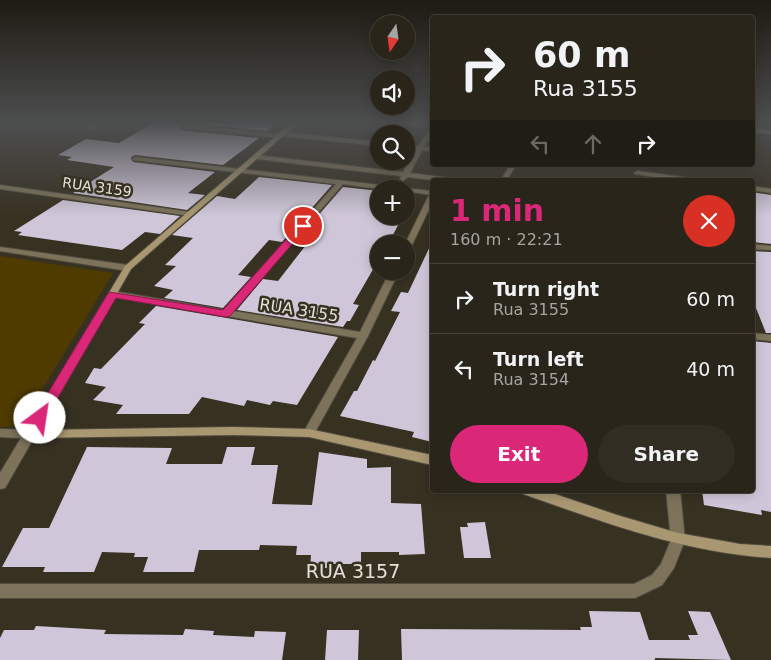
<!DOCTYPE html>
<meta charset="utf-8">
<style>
body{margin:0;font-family:"DejaVu Sans",sans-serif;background:#312d23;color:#f1f3f6;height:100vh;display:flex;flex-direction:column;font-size:19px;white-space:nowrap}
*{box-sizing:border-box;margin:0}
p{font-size:16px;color:#a5a5a2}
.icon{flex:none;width:28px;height:28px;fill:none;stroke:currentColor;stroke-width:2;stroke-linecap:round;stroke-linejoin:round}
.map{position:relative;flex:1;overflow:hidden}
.panel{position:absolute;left:430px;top:178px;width:325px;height:315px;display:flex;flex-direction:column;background:#29251a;border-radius:5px;box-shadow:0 2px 12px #0003,0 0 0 1px #454239}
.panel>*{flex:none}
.top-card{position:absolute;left:430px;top:15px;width:325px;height:152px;border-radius:5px;box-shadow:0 2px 12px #0003,0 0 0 1px #454239;background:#29251a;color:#f1f3f6;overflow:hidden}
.needle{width:32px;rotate:193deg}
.fabs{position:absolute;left:370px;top:15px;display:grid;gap:10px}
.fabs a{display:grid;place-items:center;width:45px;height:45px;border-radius:50%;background:#29251a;box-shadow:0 2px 12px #0003,0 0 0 1px #454239;font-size:25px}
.pin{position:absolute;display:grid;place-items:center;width:42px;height:42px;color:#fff;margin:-21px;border:2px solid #fff;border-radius:50%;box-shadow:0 1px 5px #0007}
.me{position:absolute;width:55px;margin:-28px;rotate:31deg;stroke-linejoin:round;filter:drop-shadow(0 0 4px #0008)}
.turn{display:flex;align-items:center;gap:18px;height:105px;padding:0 20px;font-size:22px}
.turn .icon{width:65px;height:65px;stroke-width:2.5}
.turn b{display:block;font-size:35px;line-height:42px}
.lanes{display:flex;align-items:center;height:48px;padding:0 20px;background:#0003;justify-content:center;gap:25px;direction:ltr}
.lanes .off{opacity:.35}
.round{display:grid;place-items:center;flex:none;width:52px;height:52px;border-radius:26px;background:#312d23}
.head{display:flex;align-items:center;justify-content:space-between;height:85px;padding:0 20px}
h1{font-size:30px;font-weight:700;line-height:38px;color:#db2777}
.button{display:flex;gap:10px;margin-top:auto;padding:10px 20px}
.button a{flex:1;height:58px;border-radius:30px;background:#db2777;color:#fff;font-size:20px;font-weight:700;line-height:58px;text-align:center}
.button a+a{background:#312d23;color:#f1f3f6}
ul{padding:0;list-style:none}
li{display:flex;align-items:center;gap:15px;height:70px;padding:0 20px;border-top:1px solid #454239}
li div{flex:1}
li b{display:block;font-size:19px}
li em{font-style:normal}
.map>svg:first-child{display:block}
.green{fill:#4f3b00}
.building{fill:#cfc7d9}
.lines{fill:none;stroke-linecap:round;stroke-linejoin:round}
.lane-casing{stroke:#534d3f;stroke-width:2}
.street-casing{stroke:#534d3f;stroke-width:2}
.secondary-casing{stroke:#534d3f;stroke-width:2}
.lane{fill:#7d735b;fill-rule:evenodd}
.street{fill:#7d735b;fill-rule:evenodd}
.secondary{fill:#a89771;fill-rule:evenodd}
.route{fill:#db2777;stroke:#8e194d}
.labels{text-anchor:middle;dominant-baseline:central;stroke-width:5;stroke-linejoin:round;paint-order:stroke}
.far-street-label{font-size:14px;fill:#e5e0d7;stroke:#373122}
.street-label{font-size:16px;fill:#e5e0d7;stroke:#373122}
.near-street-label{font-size:19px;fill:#e5e0d7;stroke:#373122}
</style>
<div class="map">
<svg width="771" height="660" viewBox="0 0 771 660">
<rect width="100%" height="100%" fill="#373122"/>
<path class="green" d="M0,256L113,273L20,426L0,427Z"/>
<path class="building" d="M153,123H182L179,126L181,130L259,138L223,165L135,155L131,157L133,162L215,172L188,193L205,195L187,210L73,193L114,167L67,160L72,157L58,155L86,139L119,143Z
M186,123H275L267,131Z
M259,177L332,185L282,242L269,240L238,275L251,277L223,308L164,298L173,290L154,286L176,266L165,265L193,238L172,235L217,196L235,199Z
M343,187L379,191V216H403L388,244H379V259L353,304L359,305L350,321H347L343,327L237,310L263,279L278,281L306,245L294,243Z
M752,192L771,195V244L752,242Z
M63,200L180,216L160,234L145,232L122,250L18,235L22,232L14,231Z
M432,242V442L412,437L414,432L340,416L354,391H357L373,360L375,361L400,312L391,311L401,292L408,293Z
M752,251L771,252V333H766L752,298Z
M156,306L338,337L297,405L273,401L270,405L247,400L244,406L202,397L189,414H116L123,405L93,400L106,387L85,383L94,368L101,369L145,324L139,323Z
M752,341L771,343V512L761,510L762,515L704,505L702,490H752Z
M87,447L172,448L166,464H222L227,447H255L251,465H278L272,504L312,505L319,452L367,459V468L391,467V503L421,504L425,554L399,555V552H361V564H328V568H310L311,555H296L297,546L260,545L259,550H199L194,572H143L148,557H134L135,553L102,552L94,572H43L45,567H2L23,528H49Z
M485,522L491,558H464L460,527H468L467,523Z
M589,611L640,612L649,640H690L688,635H698L688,611L710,612L731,660L655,658V660H402L401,629L581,630L580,627H592Z
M36,626L106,630L104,634L183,635L185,629L214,631L213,635L254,637L255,631L286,632L282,660H0V638L4,630H34Z
M327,630H359L358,660H325Z"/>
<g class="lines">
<defs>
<path id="lane" d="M97,123H105L93,130H89V128Z"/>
<path id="street" d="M404,123L432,124V128L407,125Z
M183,125L280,134L283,132L379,142V146L283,136L280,138L181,128V126Z
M432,129V135L424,147H432V151L422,150L410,173L450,178L453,180H433L408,177L403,181L400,179L401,176L256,159L253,157L256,155L403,172L416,150L406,149V145L418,146L430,130Z
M135,157L432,191V203L410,249L406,251V244H405L428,197L431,195L406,191V189H380L343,184L233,311L360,332L390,271H399L368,336L313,436L309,437L305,436L303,433L357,338L113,297L108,294L113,291L224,310L336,184L133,160L132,159Z
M510,165H516L507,180H501Z
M637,171L690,178L693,180H674L635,174L634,173Z
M0,185L190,212L194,214L190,216L0,189Z
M752,186L771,189V193L752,190Z
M752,244L771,246V250L752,249Z
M0,247L128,265L132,268L128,271L0,251Z
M752,333L771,335V341L752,339Z
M0,429L30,430L34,431L36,434L5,488L0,489V473L21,438L0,437Z
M666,490H680L685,540L674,568L662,585L635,598H0V584H634L652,575L661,564L671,540Z"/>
<path id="secondary" d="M291,123H298L131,269L39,430L233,427L309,429L432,455V465L309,437L233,435L30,438L26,437L24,434L26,431L125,266Z
M752,128L771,130V134L752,132Z
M521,490H543L617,515L678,533L740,544L771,546V558C682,552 606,523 523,494Z"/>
</defs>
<use href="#lane" class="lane-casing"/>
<use href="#street" class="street-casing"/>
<use href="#secondary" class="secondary-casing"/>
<use href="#lane" class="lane"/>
<use href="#street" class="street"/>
<use href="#secondary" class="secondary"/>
</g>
<linearGradient id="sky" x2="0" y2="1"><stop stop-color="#1e1b13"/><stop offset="0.57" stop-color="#4d4e4f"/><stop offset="1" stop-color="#4d4e4f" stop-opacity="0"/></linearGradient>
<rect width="771" height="216" fill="url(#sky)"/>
<path class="route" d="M303,223L307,226L306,228L230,316L226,317L116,298L44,421H35L33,418L109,292L223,310L300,224Z"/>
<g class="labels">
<g class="far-street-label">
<text transform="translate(97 187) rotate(8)">RUA 3159</text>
</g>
<g class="street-label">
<text transform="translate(299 310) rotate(9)">RUA 3155</text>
</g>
<g class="near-street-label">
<text x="353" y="571">RUA 3157</text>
</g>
</g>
</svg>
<div class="fabs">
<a><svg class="needle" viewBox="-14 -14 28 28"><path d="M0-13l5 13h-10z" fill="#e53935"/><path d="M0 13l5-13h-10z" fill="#a5a5a2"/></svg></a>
<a><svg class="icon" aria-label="sound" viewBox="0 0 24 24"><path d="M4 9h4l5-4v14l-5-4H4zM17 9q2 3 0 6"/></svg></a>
<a><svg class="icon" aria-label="search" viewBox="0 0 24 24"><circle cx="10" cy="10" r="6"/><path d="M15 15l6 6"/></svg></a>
<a>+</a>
<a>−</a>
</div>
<div class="pin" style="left:303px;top:226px;background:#d93025"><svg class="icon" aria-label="arrive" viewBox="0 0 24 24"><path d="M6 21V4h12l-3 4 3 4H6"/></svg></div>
<svg class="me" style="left:40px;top:418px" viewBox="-20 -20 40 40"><circle r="19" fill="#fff"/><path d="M0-13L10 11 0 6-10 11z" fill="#db2777"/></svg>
<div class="top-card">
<div class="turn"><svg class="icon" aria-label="right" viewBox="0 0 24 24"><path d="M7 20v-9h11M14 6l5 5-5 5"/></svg><div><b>60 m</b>Rua 3155</div></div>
<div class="lanes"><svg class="icon off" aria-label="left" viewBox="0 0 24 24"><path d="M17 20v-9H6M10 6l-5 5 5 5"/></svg><svg class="icon off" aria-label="ahead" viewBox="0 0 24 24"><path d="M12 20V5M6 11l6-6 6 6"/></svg><svg class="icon" aria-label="right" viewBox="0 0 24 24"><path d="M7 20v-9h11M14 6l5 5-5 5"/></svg></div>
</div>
<section class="panel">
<div class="head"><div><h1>1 min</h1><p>160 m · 22:21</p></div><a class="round" style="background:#d93025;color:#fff"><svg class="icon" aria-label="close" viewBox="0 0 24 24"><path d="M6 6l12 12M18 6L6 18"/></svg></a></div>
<ul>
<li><svg class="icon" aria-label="right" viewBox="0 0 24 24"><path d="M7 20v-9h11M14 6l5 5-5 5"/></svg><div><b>Turn right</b><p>Rua 3155</p></div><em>60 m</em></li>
<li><svg class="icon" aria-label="left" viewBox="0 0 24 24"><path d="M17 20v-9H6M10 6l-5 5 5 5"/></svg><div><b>Turn left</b><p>Rua 3154</p></div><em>40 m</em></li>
</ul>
<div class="button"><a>Exit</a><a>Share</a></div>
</section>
</div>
